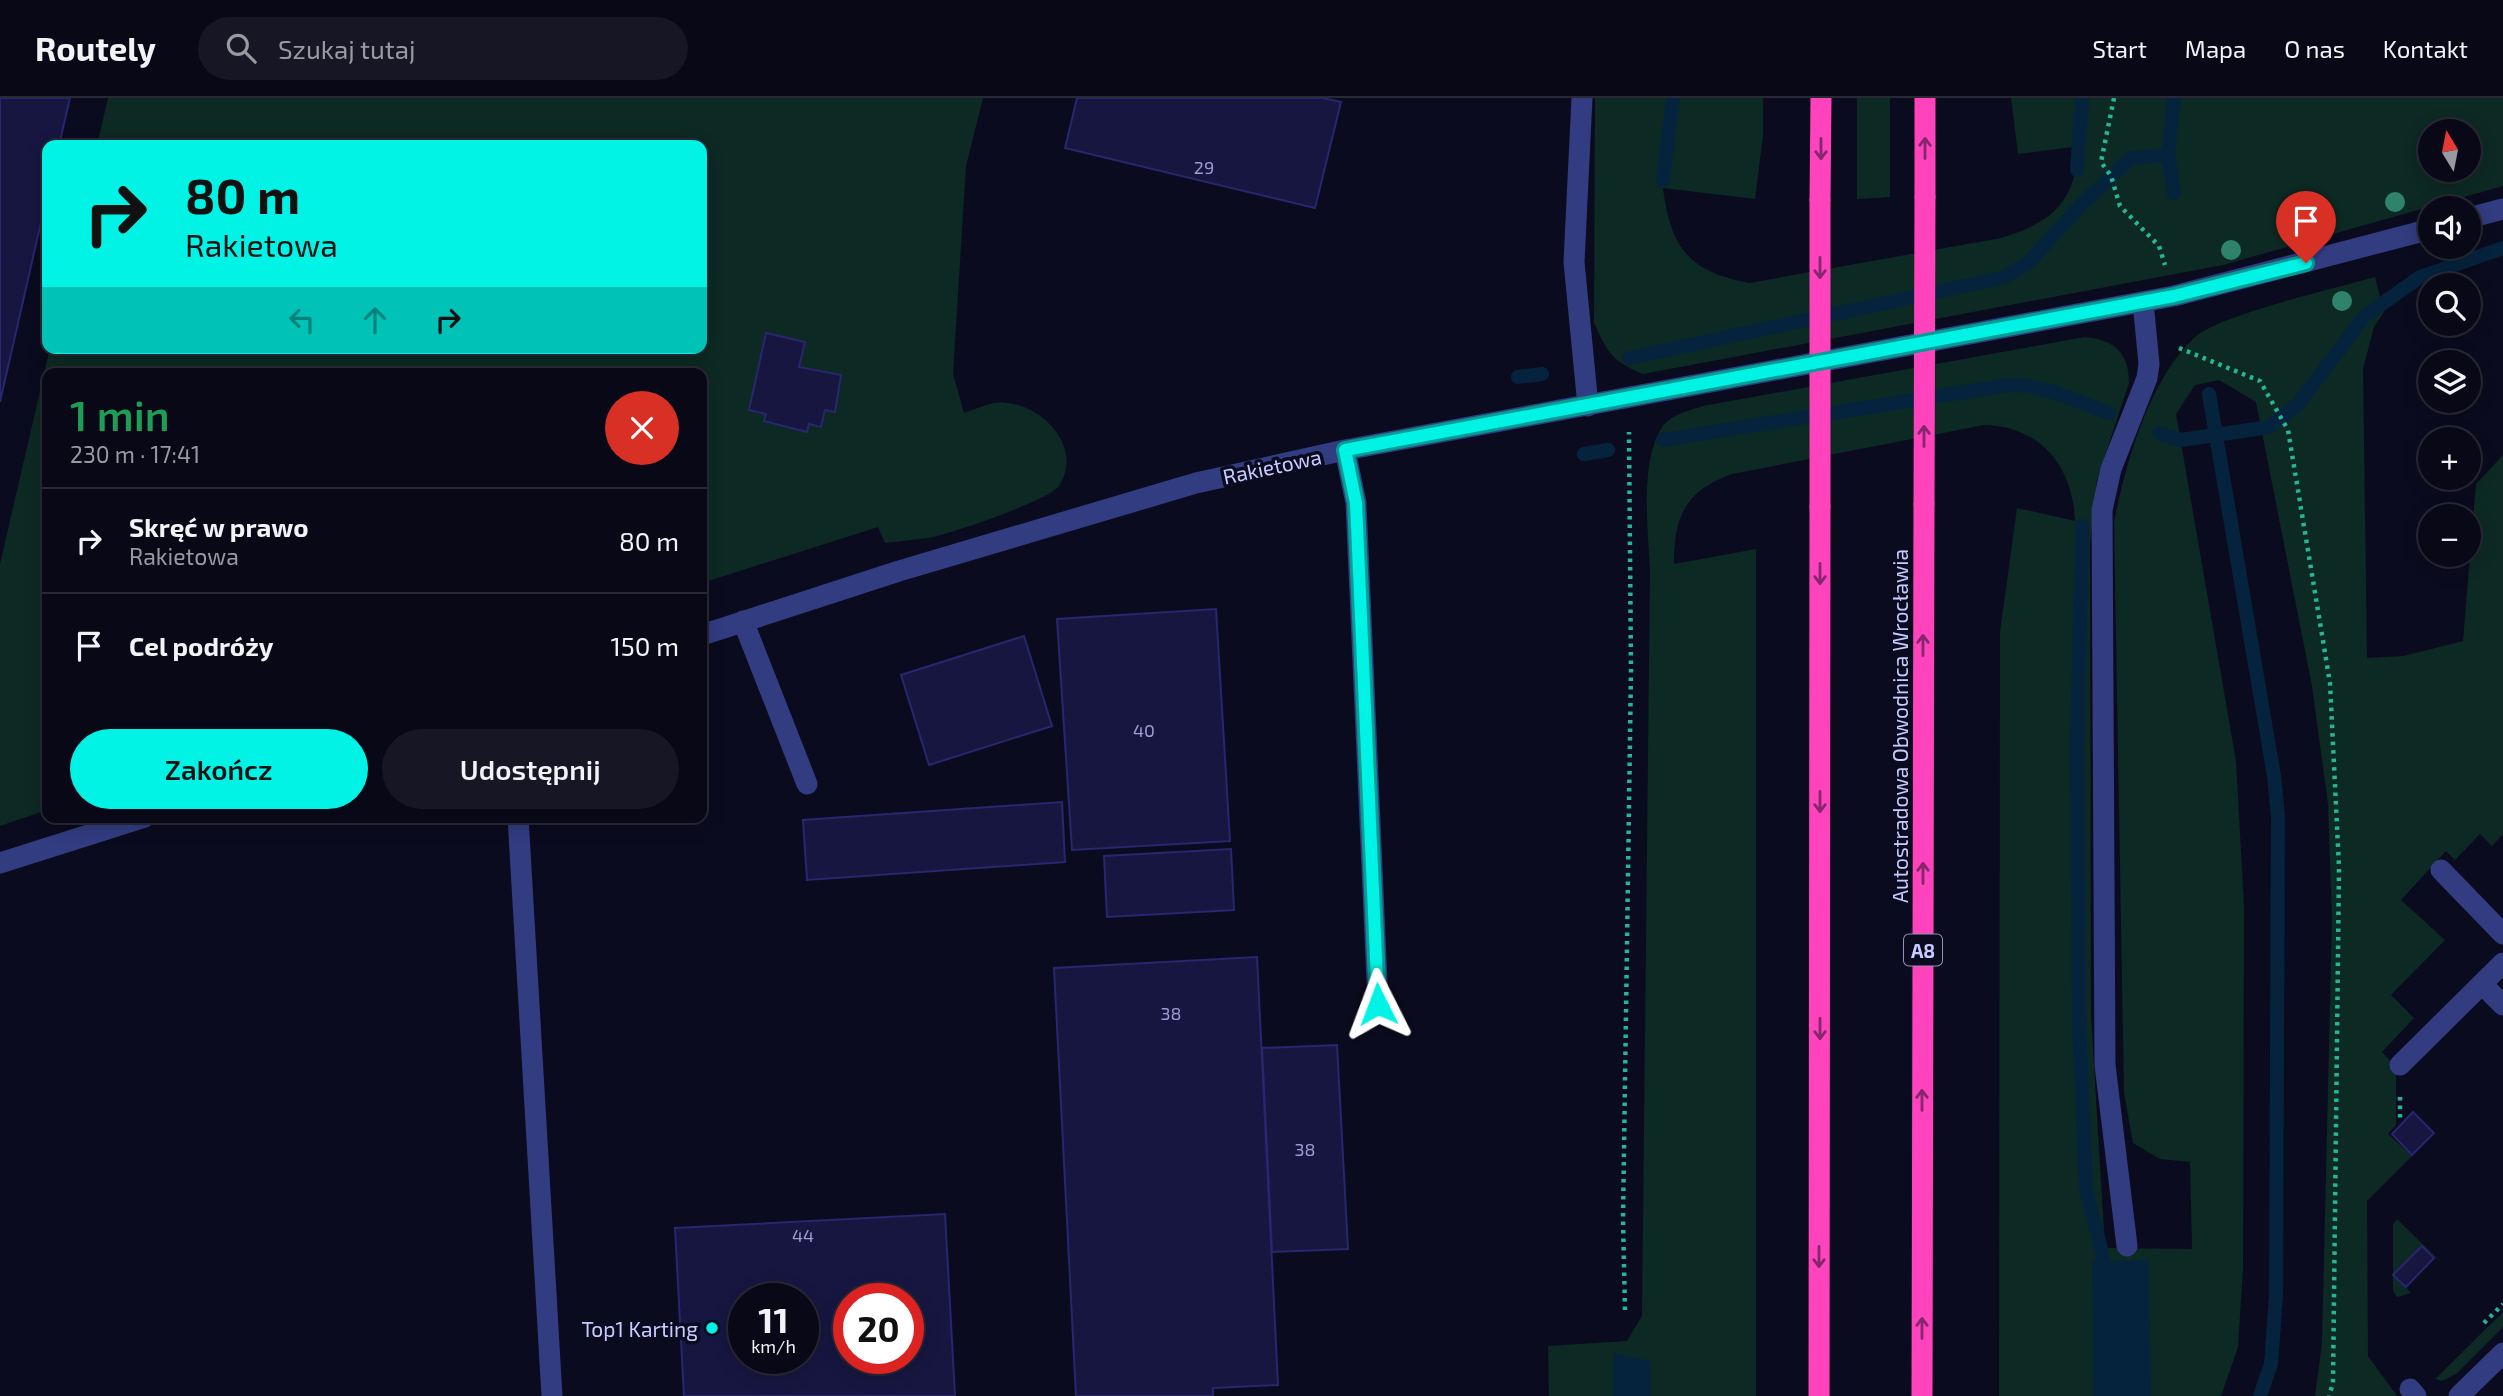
<!DOCTYPE html>
<html lang="pl">
<meta charset="utf-8">
<style>
body{margin:0;font-family:"Exo 2",sans-serif;background:#161624;color:#f1f3f6;height:100vh;display:flex;flex-direction:column;font-size:26px;white-space:nowrap}
*{box-sizing:border-box;margin:0}
p{font-size:23px;color:#989aa1}
.icon{flex:none;width:38px;height:38px;fill:none;stroke:currentColor;stroke-width:2;stroke-linecap:round;stroke-linejoin:round}
.map{position:relative;flex:1;overflow:hidden}
.details{position:absolute;left:42px;top:270px;width:665px;height:455px;display:flex;flex-direction:column;background:#080817;border-radius:14px;box-shadow:0 4px 18px #0003,0 0 0 2px #292936}
.details>*{flex:none}
.banner{position:absolute;left:42px;top:42px;width:665px;height:214px;border-radius:14px;box-shadow:0 4px 18px #0003,0 0 0 2px #292936;background:#00f3e4;color:#111;overflow:hidden}
.needle{width:46px;rotate:350deg}
.controls{position:absolute;left:2418px;top:21px;display:grid;gap:14px}
.controls a{display:grid;place-items:center;width:63px;height:63px;border-radius:50%;background:#080817;box-shadow:0 4px 18px #0003,0 0 0 2px #292936;font-size:35px}
.speed{position:absolute;left:728px;top:1185px;display:flex;gap:14px;font-size:35px;font-weight:700;text-align:center}
.speed>*{display:grid;place-content:center;width:91px;height:91px;border-radius:50%;background:#080817;box-shadow:0 4px 18px #0003,0 0 0 2px #292936;line-height:1}
.speed small{font-size:18px;font-weight:400}
.speed .limit{border:10px solid #d22;background:#fff;color:#111}
.pin{position:absolute;display:grid;place-items:center;width:60px;height:60px;color:#fff;margin:-72px -30px;border-radius:50% 50% 50% 0;rotate:-45deg;box-shadow:0 0 7px #0007}
.pin .icon{rotate:45deg}
.me{position:absolute;width:77px;margin:-38px;rotate:357deg;stroke-linejoin:round;filter:drop-shadow(0 0 5px #0008)}
.turn{display:flex;align-items:center;gap:24px;height:147px;padding:0 28px;font-size:32px}
.turn .icon{width:91px;height:91px;stroke-width:2.5}
.turn b{display:block;font-size:49px;line-height:60px}
.lanes{display:flex;align-items:center;height:66px;padding:0 28px;background:#0003;justify-content:center;gap:35px;direction:ltr}
.lanes .off{opacity:.35}
.round{display:grid;place-items:center;flex:none;width:74px;height:74px;border-radius:37px;background:#161624}
.head{display:flex;align-items:center;justify-content:space-between;height:119px;padding:0 28px}
h1{font-size:42px;font-weight:600;line-height:52px;color:#1e9e55}
.button{display:flex;gap:14px;margin-top:auto;padding:14px 28px}
.button a{flex:1;height:80px;border-radius:42px;background:#00f3e4;color:#111;font-size:28px;font-weight:600;line-height:80px;text-align:center}
.button a+a{background:#161624;color:#f1f3f6}
ul{padding:0;list-style:none}
li{display:flex;align-items:center;gap:21px;height:105px;padding:0 28px;border-top:2px solid #292936}
li div{flex:1}
li b{display:block;font-size:26px}
li em{font-style:normal}
header{display:flex;align-items:center;gap:42px;box-sizing:border-box;height:98px;padding:0 35px;background:#080817;border-bottom:2px solid #292936}
header strong{font-size:33px}
nav{display:flex;gap:38px;margin-inline-start:auto;font-size:24px}
.search{width:490px;height:63px;background:#161624;display:flex;align-items:center;gap:18px;box-sizing:border-box;padding:0 24px;border-radius:38px;color:#989aa1;font-size:26px}
.map>svg:first-child{display:block}
.green{fill:#0d2923;fill-rule:evenodd}
.water{fill:#06233d}
.lines{fill:none;stroke-linecap:round;stroke-linejoin:round}
.stream{stroke:#06233d;stroke-width:14}
.building{fill:#171641;stroke:#28266e;stroke-width:2;fill-rule:evenodd}
.path{stroke:#25b696;stroke-width:4.5;stroke-dasharray:3.5 5;stroke-linecap:butt}
.minor{stroke:#323c81;stroke-width:21}
.highway{stroke:#ff43bc;stroke-width:21}
.highway-bridge{stroke:#ff43bc;stroke-width:21}
.tree{fill:#2f836a}
.oneway{stroke:#85276e}
.route-casing{stroke:#009e94;stroke-width:18}
.route{stroke:#00f3e4;stroke-width:12}
.poi-dot{fill:#00f3e4;stroke:#0b0b1f;stroke-width:2.5}
.labels{text-anchor:middle;dominant-baseline:central;stroke-width:7;stroke-linejoin:round;paint-order:stroke}
.number-label{font-size:18px;fill:#9c9ed0}
.shield{fill:#0b0b1f;stroke:#8f91bc;stroke-width:2}
.shield-label{font-size:19px;font-weight:bold;fill:#c8cbff}
.street-label{font-size:21px;fill:#c8cbff;stroke:#0b0b1f}
.poi-label{font-size:21px;fill:#c8cbff;stroke:#0b0b1f;text-anchor:end}
</style>
<header>
<strong>Routely</strong>
<div class="search"><svg class="icon" aria-label="search" viewBox="0 0 24 24"><circle cx="10" cy="10" r="6"/><path d="M15 15l6 6"/></svg>Szukaj tutaj</div>
<nav><a>Start</a><a>Mapa</a><a>O nas</a><a>Kontakt</a></nav>
</header>
<div class="map">
<svg width="2503" height="1298" viewBox="0 0 2503 1298">
<rect width="100%" height="100%" fill="#0b0b1f"/>
<path class="green" d="M108,0H983L966,68L953,276L964,315C973,312 984,307 994,305C1036,299 1087,348 1058,389C1047,403 950,436 928,440C914,442 900,443 885,445L878,429L702,485V275H47V712L0,728V466L50,250H702V47H97Z
M1595,0H1763V37L1755,101L1663,90C1671,150 1688,173 1749,185L2001,140C2054,124 2074,104 2080,48L2018,56L2011,0H2503V88L2223,167L1643,276C1613,264 1607,254 1594,225ZM2431,33H2469V72H2431Z
M1857,0H1890V99L1857,101Z
M2375,179L2384,214L2374,229L2363,271L2367,560L2403,558L2463,543L2476,386L2503,357V736L2492,748L2480,736L2455,762L2446,753L2401,802L2445,842L2391,897L2414,920L2382,954L2396,969V1027L2388,1036L2412,1058L2367,1103L2368,1258L2397,1298H2315L2322,1245L2332,820L2328,706L2312,588L2256,304L2219,282L2195,287L2176,316L2236,663L2244,808L2243,1171L2238,1249L2221,1298H1999L2000,534L2017,410L2075,423C2073,369 2041,328 1984,327L1732,376C1685,393 1674,418 1674,466L1756,451V1298H1549L1548,1248L1627,1243L1642,1218L1650,471C1648,432 1640,365 1661,331C1669,317 1688,313 1703,308L2085,239C2115,242 2129,255 2129,285L2097,382L2090,445L2091,918L2105,1150L2192,1151L2190,1064L2160,1061L2133,1045L2124,995L2114,424C2126,365 2149,282 2194,240C2218,217 2337,190 2375,179Z
M2397,1121L2442,1165L2422,1148L2393,1177L2411,1195L2397,1199L2393,1193V1126Z
M2503,1214V1229L2456,1276L2442,1283L2435,1281Z"/>
<path class="water" d="M2149,1162L2151,1298H2094L2092,1163Z
M1614,1255L1650,1263V1298H1613Z"/>
<g class="lines">
<path class="stream" d="M2077,72L2082,0
M1663,82L1673,0
M2174,95L2168,57L2174,0
M1629,260L2002,180L2027,166L2082,106L2131,60L2168,57
M1518,279L1542,276
M2209,296L2274,678L2278,718L2276,1198L2271,1266L2260,1298
M2159,335L2181,342L2269,329L2298,306L2365,218L2420,179L2503,150
M1663,342L2008,287C2044,286 2075,303 2109,315
M1584,356L1608,352
M2082,428L2077,645L2079,928L2086,1091L2104,1163"/>
</g>
<path class="building" d="M0,0H70L59,47H47V98L0,304Z
M1077,0H1323L1341,4L1315,110L1065,50Z
M766,235L805,244L799,269L841,277L835,314L825,312L821,329L809,326L807,334L764,323L766,316L749,312Z
M1216,511L1230,743L1072,752L1057,521Z
M1024,538L1052,628L929,667L901,577Z
M1062,704L1065,764L807,782L803,722Z
M1231,751L1234,812L1107,819L1104,758Z
M1257,859L1278,1287L1213,1290V1298H1076L1054,870Z
M1337,947L1348,1151L1272,1154L1262,950Z
M2413,1014L2434,1035L2412,1057L2392,1036Z
M945,1116L955,1298H684L675,1130ZM744,1200H803V1260H744ZM849,1200H908V1260H849Z
M2422,1148L2434,1160L2406,1189L2393,1177Z"/>
<g class="lines">
<path class="path" d="M2114,0L2101,64L2111,78L2120,108L2159,148L2165,167
M2179,250L2260,283L2288,332L2330,585L2339,769L2333,1285L2329,1298
M2400,999V1020
M1625,1212L1623,1122L1631,572L1629,334
M2484,1225L2503,1206"/>
<path class="minor" d="M1582,0L1574,164L1588,308
M2469,120L2503,111
M1345,352L1356,405L1378,906
M743,523L807,686
M702,537L899,473L1196,385L1345,352L2174,198L2431,131
M518,719L552,1298
M0,765L145,719
M2441,772L2503,836
M2482,886L2503,907
M2400,967L2503,865
M2127,1148L2105,967L2102,412L2111,371L2147,280L2149,266L2143,204
M2410,1291L2416,1298
M2459,1298L2503,1255"/>
<path class="highway" d="M1925,0V99
M1820,102L1821,0
M1819,1298L1820,408
M1922,1298L1924,406"/>
<path class="highway-bridge" d="M1820,102V408
M1924,406L1925,99"/>
</g>
<g class="tree">
<circle cx="2395" cy="104" r="10"/>
<circle cx="2231" cy="152" r="10"/>
<circle cx="2342" cy="203" r="10"/>
</g>
<defs><path id="oneway-shaft" d="M-6 0H5M1.5-3L5.5 0L1.5 3" fill="none" stroke-width="1.6" stroke-linecap="round" stroke-linejoin="round" transform="scale(1.75)"/></defs>
<g class="oneway">
<use href="#oneway-shaft" transform="translate(1925 50) rotate(-90)"/>
<use href="#oneway-shaft" transform="translate(1821 51) rotate(90)"/>
<use href="#oneway-shaft" transform="translate(1820 170) rotate(90)"/>
<use href="#oneway-shaft" transform="translate(1924 338) rotate(-90)"/>
<use href="#oneway-shaft" transform="translate(1820 476) rotate(90)"/>
<use href="#oneway-shaft" transform="translate(1923 547) rotate(-90)"/>
<use href="#oneway-shaft" transform="translate(1820 704) rotate(90)"/>
<use href="#oneway-shaft" transform="translate(1923 775) rotate(-90)"/>
<use href="#oneway-shaft" transform="translate(1820 931) rotate(90)"/>
<use href="#oneway-shaft" transform="translate(1922 1002) rotate(-90)"/>
<use href="#oneway-shaft" transform="translate(1819 1159) rotate(90)"/>
<use href="#oneway-shaft" transform="translate(1922 1230) rotate(-90)"/>
</g>
<g class="lines">
<defs>
<path id="route" d="M1378,906L1356,405L1345,352L2174,198L2306,165"/>
</defs>
<use href="#route" class="route-casing"/>
<use href="#route" class="route"/>
</g>
<circle class="poi-dot" cx="712" cy="1230" r="7"/>
<g class="labels">
<g class="number-label">
<text x="1204" y="69">29</text>
<text x="1144" y="632">40</text>
<text x="1171" y="915">38</text>
<text x="1305" y="1051">38</text>
<text x="803" y="1137">44</text>
</g>
<rect class="shield" x="1904" y="836.5" width="38" height="31" rx="5"/>
<g class="shield-label">
<text x="1923" y="852">A8</text>
</g>
<g class="street-label">
<text transform="translate(1272 368) rotate(-12)">Rakietowa</text>
<text transform="translate(1899 628) rotate(-90)">Autostradowa Obwodnica Wrocławia</text>
</g>
<g class="poi-label">
<text x="698" y="1230">Top1 Karting</text>
</g>
</g>
</svg>
<div class="controls">
<a><svg class="needle" viewBox="-14 -14 28 28"><path d="M0-13l5 13h-10z" fill="#e53935"/><path d="M0 13l5-13h-10z" fill="#989aa1"/></svg></a>
<a><svg class="icon" aria-label="sound" viewBox="0 0 24 24"><path d="M4 9h4l5-4v14l-5-4H4zM17 9q2 3 0 6"/></svg></a>
<a><svg class="icon" aria-label="search" viewBox="0 0 24 24"><circle cx="10" cy="10" r="6"/><path d="M15 15l6 6"/></svg></a>
<a><svg class="icon" aria-label="layers" viewBox="0 0 24 24"><path d="M12 4l9 5-9 5-9-5zM3 14l9 5 9-5"/></svg></a>
<a>+</a>
<a>−</a>
</div>
<div class="speed"><div>11<small>km/h</small></div><div class="limit">20</div></div>
<div class="pin" style="left:2306px;top:165px;background:#d93025"><svg class="icon" aria-label="arrive" viewBox="0 0 24 24"><path d="M6 21V4h12l-3 4 3 4H6"/></svg></div>
<svg class="me" style="left:1378px;top:906px" viewBox="-20 -20 40 40"><path d="M0-17L14 15 0 8-14 15z" fill="#00f3e4" stroke="#fff" stroke-width="4"/></svg>
<div class="banner">
<div class="turn"><svg class="icon" aria-label="right" viewBox="0 0 24 24"><path d="M7 20v-9h11M14 6l5 5-5 5"/></svg><div><b>80 m</b>Rakietowa</div></div>
<div class="lanes"><svg class="icon off" aria-label="left" viewBox="0 0 24 24"><path d="M17 20v-9H6M10 6l-5 5 5 5"/></svg><svg class="icon off" aria-label="ahead" viewBox="0 0 24 24"><path d="M12 20V5M6 11l6-6 6 6"/></svg><svg class="icon" aria-label="right" viewBox="0 0 24 24"><path d="M7 20v-9h11M14 6l5 5-5 5"/></svg></div>
</div>
<section class="details">
<div class="head"><div><h1>1 min</h1><p>230 m · 17:41</p></div><a class="round" style="background:#d93025;color:#fff"><svg class="icon" aria-label="close" viewBox="0 0 24 24"><path d="M6 6l12 12M18 6L6 18"/></svg></a></div>
<ul>
<li><svg class="icon" aria-label="right" viewBox="0 0 24 24"><path d="M7 20v-9h11M14 6l5 5-5 5"/></svg><div><b>Skręć w prawo</b><p>Rakietowa</p></div><em>80 m</em></li>
<li><svg class="icon" aria-label="arrive" viewBox="0 0 24 24"><path d="M6 21V4h12l-3 4 3 4H6"/></svg><div><b>Cel podróży</b></div><em>150 m</em></li>
</ul>
<div class="button"><a>Zakończ</a><a>Udostępnij</a></div>
</section>
</div>
